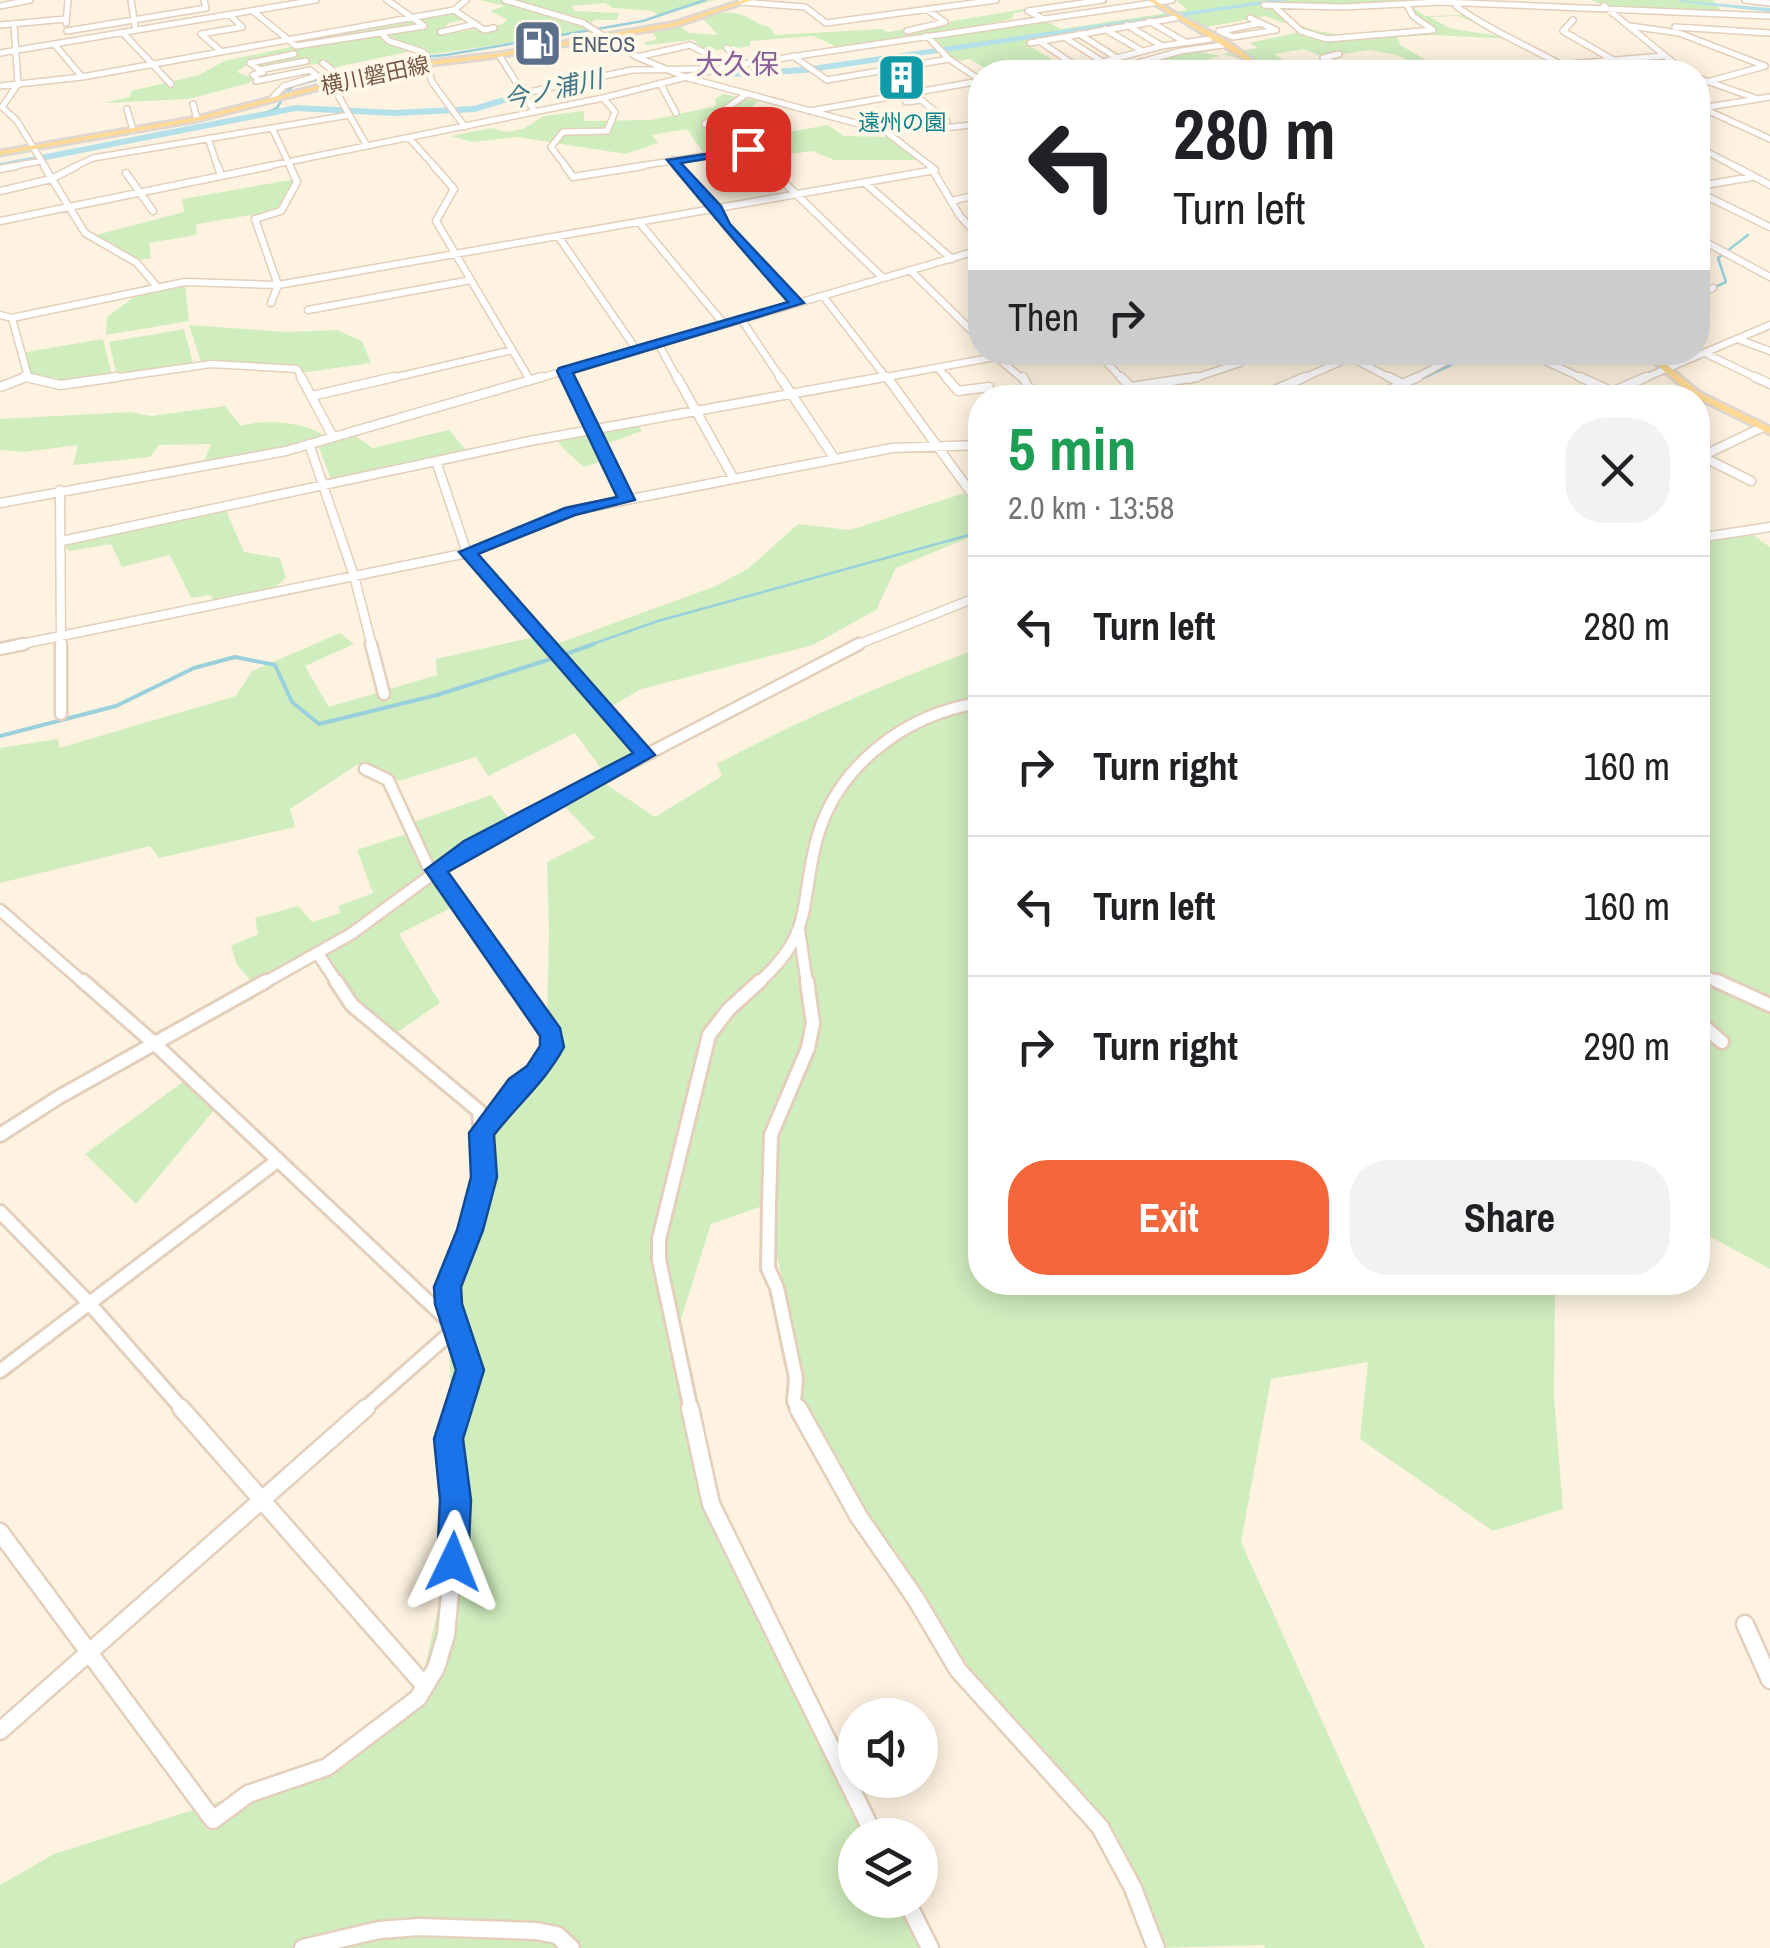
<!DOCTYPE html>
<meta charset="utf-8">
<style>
body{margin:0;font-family:"Archivo Narrow","Noto Sans JP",sans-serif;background:#f2f2f2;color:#202124;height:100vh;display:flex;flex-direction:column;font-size:38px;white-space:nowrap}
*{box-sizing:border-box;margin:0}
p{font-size:32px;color:#757577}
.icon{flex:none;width:55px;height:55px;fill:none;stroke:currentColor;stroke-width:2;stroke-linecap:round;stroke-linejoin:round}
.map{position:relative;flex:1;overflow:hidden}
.sheet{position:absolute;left:968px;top:385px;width:742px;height:910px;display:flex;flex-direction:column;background:#fff;border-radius:40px;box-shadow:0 5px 25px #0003}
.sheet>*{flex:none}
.guide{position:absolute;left:968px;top:60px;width:742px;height:305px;border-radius:40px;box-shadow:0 5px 25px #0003;background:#fff;color:#202124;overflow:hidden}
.controls{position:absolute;left:838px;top:1698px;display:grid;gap:20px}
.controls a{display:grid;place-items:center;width:100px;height:100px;border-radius:50%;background:#fff;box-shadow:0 5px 25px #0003;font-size:50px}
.pin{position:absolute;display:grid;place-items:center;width:85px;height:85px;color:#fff;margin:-42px;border-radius:20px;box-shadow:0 5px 15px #0006}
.me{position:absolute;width:110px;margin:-55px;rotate:2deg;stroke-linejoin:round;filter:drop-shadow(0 0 8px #0008)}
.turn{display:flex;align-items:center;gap:35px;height:210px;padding:0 40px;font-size:45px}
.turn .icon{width:130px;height:130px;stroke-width:2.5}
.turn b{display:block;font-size:70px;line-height:85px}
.then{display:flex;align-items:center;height:95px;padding:0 40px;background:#0003;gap:20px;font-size:38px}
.round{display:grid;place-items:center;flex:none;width:105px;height:105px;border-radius:40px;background:#f2f2f2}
.head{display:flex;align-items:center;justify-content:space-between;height:170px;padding:0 40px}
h1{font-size:60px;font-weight:800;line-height:75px;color:#1e9e55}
.primary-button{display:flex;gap:20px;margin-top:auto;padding:20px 40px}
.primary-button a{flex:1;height:115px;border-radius:40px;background:#f3673a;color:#fff;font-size:40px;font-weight:800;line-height:115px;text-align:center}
.primary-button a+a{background:#f2f2f2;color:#202124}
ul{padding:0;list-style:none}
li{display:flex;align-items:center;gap:30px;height:140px;padding:0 40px;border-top:2px solid #e0e0e0}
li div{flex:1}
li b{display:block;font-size:38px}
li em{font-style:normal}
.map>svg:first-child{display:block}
.green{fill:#d0edbe}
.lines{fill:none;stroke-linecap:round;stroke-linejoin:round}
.stream-far1{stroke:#99d0dc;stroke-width:2.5}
.stream{stroke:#99d0dc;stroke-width:4}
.river{fill:#b3e0e9;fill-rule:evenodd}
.minor-far5-casing{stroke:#e3cfbb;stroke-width:8}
.minor-far4-casing{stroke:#e3cfbb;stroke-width:9}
.minor-far3-casing{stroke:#e3cfbb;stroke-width:11}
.minor-far2-casing{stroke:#e3cfbb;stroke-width:15}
.minor-far1-casing{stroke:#e3cfbb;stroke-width:18}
.minor-casing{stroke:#e3cfbb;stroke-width:21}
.major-casing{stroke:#ded7d2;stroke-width:5}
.minor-far5{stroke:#fff;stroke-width:5}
.minor-far4{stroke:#fff;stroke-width:6}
.minor-far3{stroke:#fff;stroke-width:8}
.minor-far2{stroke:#fff;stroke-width:10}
.minor-far1{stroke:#fff;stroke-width:12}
.minor{stroke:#fff;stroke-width:16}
.major{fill:#ffda96;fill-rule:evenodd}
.route{fill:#1a73e8;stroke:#114b97;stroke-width:2.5}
.labels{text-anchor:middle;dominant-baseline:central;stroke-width:8;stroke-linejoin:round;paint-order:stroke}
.far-service-label{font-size:22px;fill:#4e5e75;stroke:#fff7e8;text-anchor:start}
.far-street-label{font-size:22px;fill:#775845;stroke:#fff7e8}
.far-culture-label{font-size:22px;fill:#0d838f;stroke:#fff7e8}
.far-water-label{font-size:25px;font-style:italic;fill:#3b7786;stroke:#fff7e8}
.far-quarter-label{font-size:28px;fill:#88609b;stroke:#fff7e8}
</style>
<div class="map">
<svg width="1770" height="1948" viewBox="0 0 1770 1948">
<rect width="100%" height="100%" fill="#fef3e0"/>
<path class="green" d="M479,0H714L659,16L653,11L613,8L605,3L571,6L574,11L619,13L617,20H594L588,26L595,30L441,53L424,55L411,51L337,67L316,64L265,70L250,62L237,72L252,78L250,83L188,99L103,103L130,97L131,91L199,75L224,61L295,46L287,40L454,10L468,19L449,23L442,31L461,32L503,24L507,19L490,11L505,6Z
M1077,0H1101L1014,13L1011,19L960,30L1044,20L1061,29L1187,10L1176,0H1397L1400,4L1278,8L1293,22L1283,23L1265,16L1197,29L1178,16L1025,43L1073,72H991L970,59L954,62L927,36L837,47L813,36L750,41V46C730,50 709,53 690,45L698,42L693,40L647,45L643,43L657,39L653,33L625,34L678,25L689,33L718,35L703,19C725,10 735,10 756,22C766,27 770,25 775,35L882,29L888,32Z
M1591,0H1713L1723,13L1605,6Z
M1408,4L1425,16L1470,15L1477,23L1457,16L1430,17L1449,28L1516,39L1432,35L1398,37L1400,45L1447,72H1433L1397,55L1370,50L1324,57L1303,49L1275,54L1283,60L1321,72H1255L1242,59L1222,54L1258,48L1249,43L1299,32L1294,23C1341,42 1383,35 1432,30L1413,15Z
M1194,51L1221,56L1202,61L1212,69L1137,72L1169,63L1162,56Z
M723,94L758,101L752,107L790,121L778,129C758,113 726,102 703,121L743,140L828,125L844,136L895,137L923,160H834L812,151L764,158L747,148L705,155L687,129L652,135L658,143L626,154L517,137L472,142L451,136L492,128L506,132L523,129L544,116L583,111L585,121L651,120L716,106L715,99Z
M296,179L276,211L197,224L196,235L149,243L151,258L135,261L92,236L184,212L182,199Z
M185,285L189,321L106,335L107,317L134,297Z
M189,325L287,332L337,330L362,341L371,363L307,372L202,365Z
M184,329L194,366L117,376L109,342Z
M103,339L113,379L66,387L26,377L21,353Z
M225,406L241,426C263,419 304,422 324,435L292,449L204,461L211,444L159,445L150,457L73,465L78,445L24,452L0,450V419L131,412L151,416Z
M638,424L642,431L604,445L599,462L584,467C576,460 558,445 555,437Z
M449,430L466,450L331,479L318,445L352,434L373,448Z
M980,488V533L896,568L876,610L813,645L641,689L605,710L548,647L716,586L749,568L798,524L850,530Z
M224,506L244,552L280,558L286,578L267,594L217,604L210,595L191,598L170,555L122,567L111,544L69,551L62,541Z
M1753,535L1770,547V1269L1698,1230V559L1709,555L1698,540Z
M340,633L354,644L305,666L329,707L437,675L436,659L535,637L544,650L641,750L603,771L575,733L488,776L476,757L399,781L358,764L290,809L295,827L159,858L150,846L0,883V748L58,739L59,748L236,696L252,671Z
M980,648V1282L1555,1283L1554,1396L1563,1509L1493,1531L1360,1439L1368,1362L1271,1379L1241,1542L1425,1948H1265L1263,1945L1156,1948L1112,1849L934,1629L808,1427L768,1204L711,1224L675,1338L711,1499L874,1835H855V1900H907L930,1948H0V1885L54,1854L291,1779L418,1698L454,1537L448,1287L481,1126L546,1061L549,933L547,862L595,838L564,806L606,784L655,817L722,776L717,764C801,719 890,681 980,648Z
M491,795L513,824L435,870L411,823Z
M412,832L431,873L463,902L399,934L440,1003L390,1037L352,1005L320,957L257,988L237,965L231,946L258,934L255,918L298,906L312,922L340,913L338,906L373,893L357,850Z
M184,1081L214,1110L136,1204L85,1154Z"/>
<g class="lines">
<path class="stream-far1" d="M283,95L293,86L392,60L446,55L643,21L705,0
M261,115L277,108L283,98
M1698,295L1726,282L1718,258L1748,235
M1419,380L1459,361L1467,352
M587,646L658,621L980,532"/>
<path class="stream" d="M563,655L594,644
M0,736L116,706L194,668L235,657L275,665L292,702L319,724L437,695L554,658"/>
<path class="river" d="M1270,0H1290L805,73L729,77L687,70L691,67L729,71L805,67Z
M1677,0L1770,8V12L1681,2Z
M612,72L615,77L570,83L475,112L395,116L296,111L0,169V163L296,105L395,110L474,106L569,77Z"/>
<defs>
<path id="minor-far5" d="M131,0L135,26
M505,0L583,23L637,57L685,77L885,131L933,168
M1745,0L1770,3
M741,2L805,7L826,23L996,0
M1264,5L1343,7L1441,2L1770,16
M0,6L30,0
M1456,6C1492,32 1535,49 1574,72
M1604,6L1685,72
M1276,8L1301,31L1327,39L1433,30L1413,16L1406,4
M454,10L484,30L494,28
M253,11L296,46L424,26L387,0
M1042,18L1028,11L1103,0
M1573,20L1563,31L1634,72
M1149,21L1185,42
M66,23L68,0
M14,24L18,84L2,107L17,121L46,168
M0,25L66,19
M1127,25L1162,46
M1630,26L1679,33L1765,66
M1675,27L1770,33
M1105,29L1142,51
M67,31L206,8L204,0
M907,31L945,22L926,9
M1219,31L1233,37L1276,30L1250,18
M1221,31L1261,23
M441,32L476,24
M123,33L171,84
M382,34L389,41L423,52L432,82L465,127
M1079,34L1117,58
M927,36L949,59L980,80
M1064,37L1103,62
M1039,41L1085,72
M1030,43L1175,18
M55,45L82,77
M727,48L743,63
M222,52L201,34L242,27L230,15
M0,53L316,0
M1339,54L1323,58L1355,72
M499,55L535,112
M793,56L827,80L949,59
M637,57L690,45L707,54
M323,63L345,80
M1080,68L1162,46L1210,39
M259,70L306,61
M1105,72L1181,51L1223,45
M1474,72L1663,56
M256,77L253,75L263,72L250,63L294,54
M1698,78L1755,98
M256,81L310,70L317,76L284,86L273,97
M1707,82L1765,66
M331,83L367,146
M660,83L676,113
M0,86L82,77L454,10L466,0
M520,94L632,70L700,69
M745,95L705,124L729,133L769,168
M193,104L197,119
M1702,108L1770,139
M1702,108L1770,97
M127,109L133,130
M810,111L980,81
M272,128L291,168
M925,130L980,124
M885,131L947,121L921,100L906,102
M208,138L218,168
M409,138L436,168
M1698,147L1738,168
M673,160L681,168
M3,168L41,161
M72,168L93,158L349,115
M258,168L603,98L730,66L1172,0
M567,168L551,147L563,132L607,131L615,112L603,98
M627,168L748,149"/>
<path id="minor-far4" d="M44,166L85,233L137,263L158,288
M218,166L221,176
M434,166L454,189L436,221L530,380
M565,166L573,177L643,166
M678,166L717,208L725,225L797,303
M767,166L883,278
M930,166L960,216L980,238
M1734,166L1770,185
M0,169L16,166
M126,173L153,211
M865,183L952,259
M1698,186L1753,177
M0,191L51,179L77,166
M1698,192L1770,227
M952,201L980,194
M0,221L270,166
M639,222L724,324
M558,236L636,349
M1698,238L1770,277
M910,270L980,339
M1698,292L1713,288
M823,296L888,380
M271,303L278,285L255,219L281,211L297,182L290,166
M308,310L471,280
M0,315L12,318L27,373L19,380
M12,318L185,282L278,285L935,170
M741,319L782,380
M1740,340L1770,351
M658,343L678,380
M1097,352L1123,380
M1340,352L1394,380
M1525,352L1586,380
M1707,354L1761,380
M995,356L1024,380
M938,368L948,380
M565,371L569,380
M26,377L37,380
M99,380L211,364L297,369L303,380
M384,380L512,350
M533,380L980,250
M870,380L1022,352
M1189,380L1240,363L1224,352
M1299,380L1363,352
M1412,380L1463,352
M1640,380L1770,325"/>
<path id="minor-far3" d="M26,377L60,385L117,377
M301,377L333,437
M568,377L627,500
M677,377L734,479
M780,377L835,459
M887,377L980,505
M946,377L958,391L989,387
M1023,377L1034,398
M1121,377L1141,398
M1389,377L1430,398
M1580,377L1611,391
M1755,377L1770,384
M0,387L26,377
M1131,387L1197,377
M312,396L394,377
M1256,398L1305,377
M1371,398L1418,377
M1598,398L1646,377
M309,444L354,576L372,646
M1703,457L1751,481
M1698,458L1761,428
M436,461L467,553L549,646
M60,490L61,646
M0,503L286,451L541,377
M1698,538L1770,527
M62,541L530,441L884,377
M12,646L467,553L570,511L892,448L980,445
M854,646L980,596"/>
<path id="minor-far2" d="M61,644V714
M371,644L384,694
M547,644L645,755
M0,649L24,644
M365,769L388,780L431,873
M435,870L516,984
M0,910L85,984
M799,930L807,984
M318,954L338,984
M1698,973L1722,984
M262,984L351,934L471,846L859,644
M757,984C812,936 800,910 815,846C833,768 904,714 980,703"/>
<path id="minor-far1" d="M83,981L155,1044L456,1328L363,1410
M336,981L352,1005L479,1111L484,1177L470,1230L448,1287V1304L470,1370L457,1410
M1717,981L1770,1005
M1698,1021L1722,1042
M482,1132C492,1119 501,1105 511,1092C529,1072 551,1064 551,1034L514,981
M0,1135L59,1097L266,981
M0,1212L89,1303L183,1410
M0,1371L277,1161
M691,1410L659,1260V1239L709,1035L729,1009L760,981
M799,1410L794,1401L796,1378L777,1288L768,1268L769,1204L771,1135L808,1048L813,1023L807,981"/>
<path id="minor" d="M181,1408L425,1686
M690,1408L711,1504L874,1835
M798,1408L859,1517L916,1599L958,1670L1100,1827L1133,1888L1156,1948
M0,1532L213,1820L248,1794L327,1767L418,1698L436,1668L446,1635L453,1562L456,1500L448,1439L458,1408
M1745,1624L1770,1680
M0,1731L366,1408
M906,1900L930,1948
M303,1948L379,1930L419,1927L536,1931L557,1935L571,1948"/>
<path id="major" d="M743,0H752L677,26L499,57L397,69L197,121L0,155V151L197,117L397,65L499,53L676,22Z
M1148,0H1155C1187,24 1240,39 1262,72H1256L1241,57Z
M1642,352H1652L1699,392L1770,427V434L1693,396Z"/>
</defs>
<use href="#minor-far5" class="minor-far5-casing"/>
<use href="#minor-far4" class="minor-far4-casing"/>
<use href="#minor-far3" class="minor-far3-casing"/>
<use href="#minor-far2" class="minor-far2-casing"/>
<use href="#minor-far1" class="minor-far1-casing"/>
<use href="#minor" class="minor-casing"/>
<use href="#major" class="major-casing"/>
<use href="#minor-far5" class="minor-far5"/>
<use href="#minor-far4" class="minor-far4"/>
<use href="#minor-far3" class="minor-far3"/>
<use href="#minor-far2" class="minor-far2"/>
<use href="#minor-far1" class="minor-far1"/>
<use href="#minor" class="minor"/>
<use href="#major" class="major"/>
</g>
<path class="route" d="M752,147L748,152L681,163L721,206L730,224L804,303L573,373L635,500L575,515L478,554L655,755L448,872L560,1028L564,1047C546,1081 518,1104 494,1135L497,1177L483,1230L461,1287L462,1304L484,1370L463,1439L471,1500L468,1562L464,1573L453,1578L442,1573L437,1562L440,1500L434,1439L456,1370L435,1304L434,1287L457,1230L471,1177L469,1133L509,1079L527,1066L540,1046V1036L425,870L464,841L633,753L459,552L565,508L617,497L557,371L559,368L788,302C746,255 707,208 667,160Z"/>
<defs>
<symbol id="fuel-square" viewBox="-11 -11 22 22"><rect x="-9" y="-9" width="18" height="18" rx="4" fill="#5c6f8a" stroke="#fff7e8"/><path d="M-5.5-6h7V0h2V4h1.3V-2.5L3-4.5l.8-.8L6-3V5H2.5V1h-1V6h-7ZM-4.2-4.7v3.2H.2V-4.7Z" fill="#fff"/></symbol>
<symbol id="building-square" viewBox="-11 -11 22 22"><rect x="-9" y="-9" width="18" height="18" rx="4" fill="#0f9aa8" stroke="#fff7e8"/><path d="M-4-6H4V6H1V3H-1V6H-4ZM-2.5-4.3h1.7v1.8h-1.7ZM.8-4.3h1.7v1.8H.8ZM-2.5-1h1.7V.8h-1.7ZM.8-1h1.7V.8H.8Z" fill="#fff"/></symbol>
</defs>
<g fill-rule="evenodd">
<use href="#fuel-square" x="510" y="16" width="55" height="55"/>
<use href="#building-square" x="874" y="50" width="55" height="55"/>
</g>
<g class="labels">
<g class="far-service-label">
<text x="572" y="44">ENEOS</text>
</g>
<g class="far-street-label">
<text transform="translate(375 75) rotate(-12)">横川磐田線</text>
</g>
<g class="far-culture-label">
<text x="902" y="122">遠州の園</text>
</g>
<g class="far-water-label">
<text transform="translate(553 89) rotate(-13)">今ノ浦川</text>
</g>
<g class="far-quarter-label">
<text x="737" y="64">大久保</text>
</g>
</g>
</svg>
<div class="controls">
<a><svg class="icon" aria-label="sound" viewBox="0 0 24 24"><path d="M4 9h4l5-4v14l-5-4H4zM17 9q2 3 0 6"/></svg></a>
<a><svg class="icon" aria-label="layers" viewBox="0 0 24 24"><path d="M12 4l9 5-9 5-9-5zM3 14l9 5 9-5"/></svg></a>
</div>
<div class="pin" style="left:748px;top:149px;background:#d93025"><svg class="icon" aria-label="arrive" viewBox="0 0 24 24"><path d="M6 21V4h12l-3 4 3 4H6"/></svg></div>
<svg class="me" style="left:453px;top:1562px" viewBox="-20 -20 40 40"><path d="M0-17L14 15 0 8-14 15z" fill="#1a73e8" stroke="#fff" stroke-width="4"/></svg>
<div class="guide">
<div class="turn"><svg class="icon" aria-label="left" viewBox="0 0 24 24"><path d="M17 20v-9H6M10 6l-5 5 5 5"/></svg><div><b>280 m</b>Turn left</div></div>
<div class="then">Then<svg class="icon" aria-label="right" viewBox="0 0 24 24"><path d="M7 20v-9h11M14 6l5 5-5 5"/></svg></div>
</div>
<section class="sheet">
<div class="head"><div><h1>5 min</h1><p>2.0 km · 13:58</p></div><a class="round"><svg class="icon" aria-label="close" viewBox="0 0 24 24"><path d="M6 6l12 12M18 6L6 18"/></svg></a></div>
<ul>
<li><svg class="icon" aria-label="left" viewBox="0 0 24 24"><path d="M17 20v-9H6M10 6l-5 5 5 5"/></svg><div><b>Turn left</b></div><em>280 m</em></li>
<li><svg class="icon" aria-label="right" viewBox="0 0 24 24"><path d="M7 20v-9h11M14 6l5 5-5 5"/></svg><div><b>Turn right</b></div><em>160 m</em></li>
<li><svg class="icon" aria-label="left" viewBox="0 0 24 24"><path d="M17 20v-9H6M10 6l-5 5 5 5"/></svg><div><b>Turn left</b></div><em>160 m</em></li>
<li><svg class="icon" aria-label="right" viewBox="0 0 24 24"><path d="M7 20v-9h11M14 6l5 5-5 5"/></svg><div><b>Turn right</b></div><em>290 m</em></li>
</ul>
<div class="primary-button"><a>Exit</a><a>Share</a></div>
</section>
</div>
